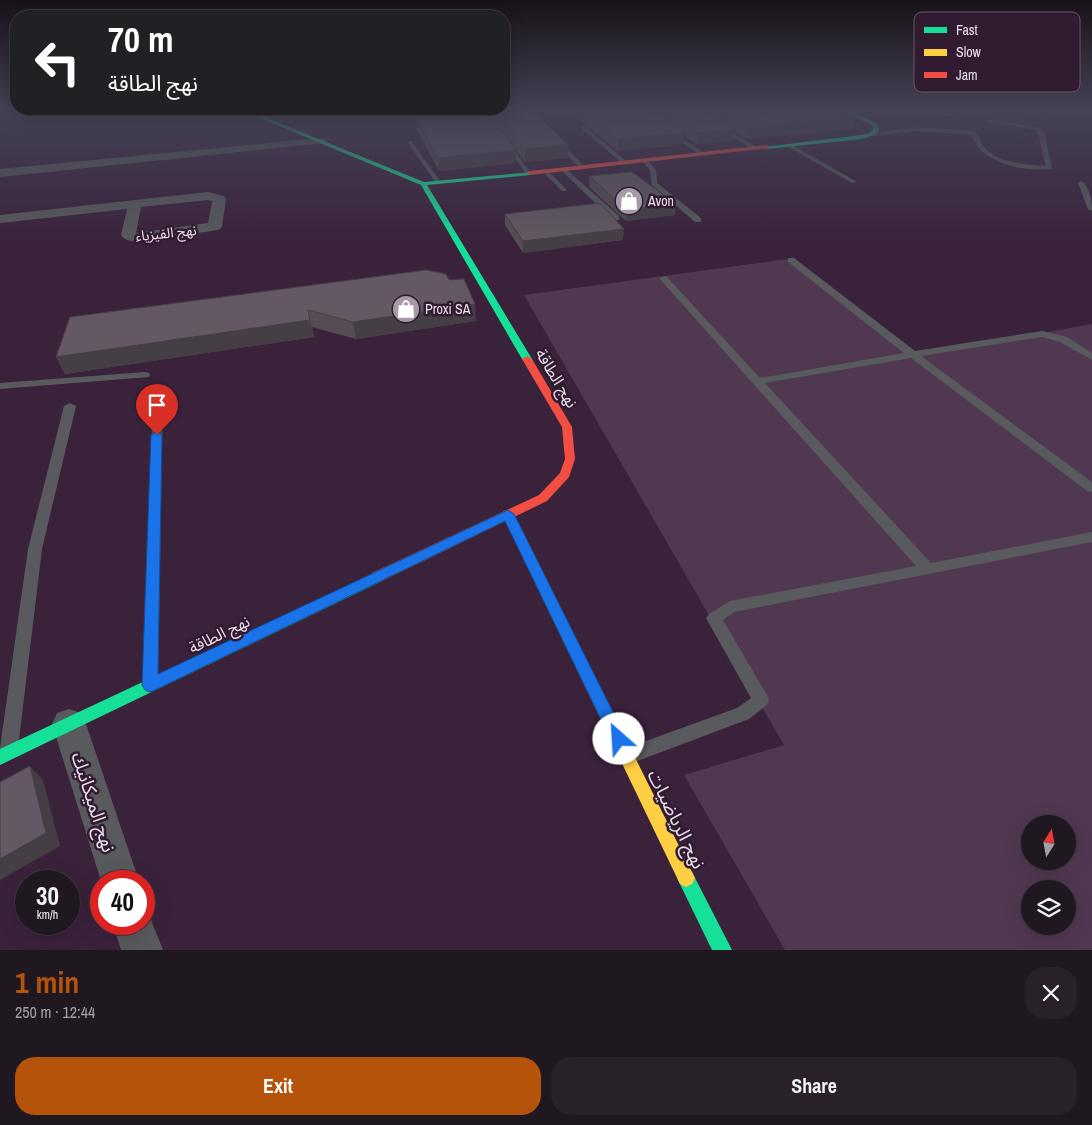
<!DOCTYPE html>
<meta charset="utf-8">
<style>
body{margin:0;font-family:"Archivo Narrow","Noto Sans Arabic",sans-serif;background:#282129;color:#f1f3f6;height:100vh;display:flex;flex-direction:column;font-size:19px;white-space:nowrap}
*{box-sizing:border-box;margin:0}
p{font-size:16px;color:#a2a0a5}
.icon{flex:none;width:28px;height:28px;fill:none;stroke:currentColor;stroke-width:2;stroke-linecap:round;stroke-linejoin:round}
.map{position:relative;height:950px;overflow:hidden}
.details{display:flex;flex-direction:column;background:#201820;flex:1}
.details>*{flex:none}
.banner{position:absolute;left:10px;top:10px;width:500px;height:105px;border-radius:20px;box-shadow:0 5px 20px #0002,0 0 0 1px #3d373e;background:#202124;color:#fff;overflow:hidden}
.needle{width:32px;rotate:11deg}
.buttons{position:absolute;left:1021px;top:815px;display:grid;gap:10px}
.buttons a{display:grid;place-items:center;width:55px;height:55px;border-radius:50%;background:#201820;box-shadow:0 5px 20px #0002,0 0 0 1px #3d373e;font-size:25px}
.speed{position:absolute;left:15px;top:870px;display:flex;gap:10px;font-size:25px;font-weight:700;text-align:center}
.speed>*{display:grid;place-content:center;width:65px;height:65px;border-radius:50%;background:#201820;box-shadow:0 5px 20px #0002,0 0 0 1px #3d373e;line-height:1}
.speed small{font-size:12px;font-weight:400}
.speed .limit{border:8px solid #d22;background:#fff;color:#111}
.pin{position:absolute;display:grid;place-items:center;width:42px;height:42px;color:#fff;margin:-51px -21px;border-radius:50% 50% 50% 0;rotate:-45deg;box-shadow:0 0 5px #0007}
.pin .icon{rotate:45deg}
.me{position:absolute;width:55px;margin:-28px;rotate:334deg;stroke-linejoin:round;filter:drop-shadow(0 0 4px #0008)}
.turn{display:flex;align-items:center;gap:18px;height:105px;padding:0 15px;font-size:22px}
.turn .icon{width:65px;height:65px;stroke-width:2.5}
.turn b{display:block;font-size:35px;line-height:42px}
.round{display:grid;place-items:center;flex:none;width:52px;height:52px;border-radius:20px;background:#282129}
.head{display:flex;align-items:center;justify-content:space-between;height:85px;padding:0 15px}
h1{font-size:30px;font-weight:700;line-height:38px;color:#b45309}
.primary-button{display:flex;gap:10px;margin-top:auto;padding:10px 15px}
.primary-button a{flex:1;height:58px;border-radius:20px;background:#b45309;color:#fff;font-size:20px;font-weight:700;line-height:58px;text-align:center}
.primary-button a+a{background:#282129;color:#f1f3f6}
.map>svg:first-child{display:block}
.built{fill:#3a223b;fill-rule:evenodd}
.green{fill:#503851;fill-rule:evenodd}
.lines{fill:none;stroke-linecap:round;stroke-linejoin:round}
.lane{fill:#585a5d;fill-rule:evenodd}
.street{fill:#585a5d;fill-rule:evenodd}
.fast{fill:#16e098;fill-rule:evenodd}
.slow{fill:#ffcf43;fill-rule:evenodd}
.jam{fill:#f24e42;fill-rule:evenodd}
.wall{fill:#554c55}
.shaded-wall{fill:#453e45}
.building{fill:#635863;stroke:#453e45}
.route{fill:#1a73e8;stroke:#114b97}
.labels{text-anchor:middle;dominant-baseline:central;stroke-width:5;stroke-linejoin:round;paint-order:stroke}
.far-poi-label{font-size:14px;fill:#eadcea;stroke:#301b30;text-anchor:start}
.far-street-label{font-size:14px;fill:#eadcea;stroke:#301b30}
.street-label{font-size:16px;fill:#eadcea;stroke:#301b30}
.near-street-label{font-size:19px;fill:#eadcea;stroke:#301b30}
.key{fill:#301b30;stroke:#685568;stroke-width:1}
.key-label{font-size:14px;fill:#eadcea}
</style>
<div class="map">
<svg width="1092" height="950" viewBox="0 0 1092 950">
<rect width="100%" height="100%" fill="#2b202b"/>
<path class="built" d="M0,111H1092V950H0ZM1030,824H1068V861H1030ZM26,881H69V924H26ZM101,881H144V924H101ZM1030,889H1068V926H1030Z"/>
<path class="green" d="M933,111H1022L1024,120L1039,122L1037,111H1045L1049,126Z
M787,259L910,357L1092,324V950H785L684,775L784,745L524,295ZM1030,824H1068V861H1030ZM1030,889H1068V926H1030Z"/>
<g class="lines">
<path class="lane" d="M277,111H288L259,119L256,117Z
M916,111H933L963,116L960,118Z
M990,119L1041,128L1044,131L1052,169C1025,172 980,164 972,135L917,131L872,136L869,134L917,127L975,131C980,135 980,143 985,148C999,164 1027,164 1046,166L1037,130L988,122Z
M720,126L757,147L758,148L753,149L718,129Z
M582,127H586L626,161V163H622L582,129Z
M671,130L704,153V155H700L669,133Z
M407,141H411L441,182L440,183H436Z
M555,141H559L584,166V168H580L555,143Z
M504,142H508L531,173L530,174H526Z
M787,144H791L857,182L852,183L787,146Z
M642,159H646L656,170L657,183L701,218V222H695L652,185L650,170L641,160Z
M561,168H565L619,216V220H613L561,170Z
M543,170H547L566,189V191H562L543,172Z
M1081,181C1090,186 1092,201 1092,211L1088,209L1078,183Z
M788,258H794L915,351L1042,331L1067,337L1092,353V360L1060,342L1042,337L921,356L1092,482V492L1087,491L911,358L765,383L931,563L1092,532V542L734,612L723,620L767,695L769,700L767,705L749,719L627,765L621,762L618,756L621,750L737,708L751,698L706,618L709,614L730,601L916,566L659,278L666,276L760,378L904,353L788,262Z
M145,372L149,373L150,375L149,377L0,389V383Z
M158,393L163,396L158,683L156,688L150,690L144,688L142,683L153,396Z
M70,403L76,406L42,549L18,748L15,754L9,756L3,754L0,748L28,549L64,406Z"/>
<path class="street" d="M320,138L324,139L326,141L324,143L0,177V169Z
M208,192L224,196L226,199L222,226L220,229L212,231L137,242C131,241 124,240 121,235L127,209L0,223V215ZM208,200L212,201L208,223L136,233L141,207Z
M69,709L81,713L86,724L139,881L101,883V881L52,724L57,713Z
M144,908L147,910L163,950H121L113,924H144Z"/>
<path class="fast" d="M243,111H250L424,182L532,172V174L530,175L427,185L532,359L530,361H524L522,359L421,185Z
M844,111H850L877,124L879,130L874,135L862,139L767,149L764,147L862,135L870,133L873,130V126Z
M377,572L382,573L384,577L382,581L0,765V749Z
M686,869L692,872L732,950H712L677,878L680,872Z"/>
<path class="slow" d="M508,510L512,511L514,514L692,872L695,878L692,884L686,887L680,884L502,514L504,511Z"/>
<path class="jam" d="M767,145L769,148L530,175L527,173L530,171Z
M527,356L532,359L572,427L575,459L569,477L547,501L382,581L377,582L372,581L370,577L372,573L539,495L560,473L565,459L562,427L522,359Z"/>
</g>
<path class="wall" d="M500,111L568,145V158L525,162L503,134L516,163L439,171L417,130L416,118Z
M574,111H844L856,117L854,129L747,139L736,133L734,140L697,144L684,135L683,145L618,151L574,116Z
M958,111H976V112Z
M589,176L675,215L626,221L589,187Z
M505,214L623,240L523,253L505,225Z
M449,280L476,321L356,339L312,327L314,337L65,374L56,357Z"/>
<path class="shaded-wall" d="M856,117L854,129L747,139L749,127Z
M736,129L734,140L697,144L699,133Z
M685,133L683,145L618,151V139Z
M568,145V158L525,162V149Z
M516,150V163L439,171L438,158Z
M676,204L675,215L626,221L627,210Z
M624,229L623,240L523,253V241Z
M475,304L476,321L356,339L353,322Z
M308,310L314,337L65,374L56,357Z
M30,766L43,780L60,846L0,880V859Z"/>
<path class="building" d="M500,111H533L568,145L525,149L503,122L498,121L496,124L516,150L438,158L416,118Z
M582,111H653L685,133L618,139Z
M667,111H705L736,129L699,133Z
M719,111H844L856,117L749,127Z
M632,172L676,204L627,210L589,176Z
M600,203L624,229L523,241L505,214Z
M426,270L446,274L449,280L464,279L475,304L353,322L308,310L310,320L56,357L70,317Z
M30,766L46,833L0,859V782Z"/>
<linearGradient id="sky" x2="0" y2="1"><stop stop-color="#181218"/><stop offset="0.45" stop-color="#444255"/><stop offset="1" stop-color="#444255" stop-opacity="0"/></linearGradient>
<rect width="1092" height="244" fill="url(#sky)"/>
<path class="route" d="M157,431L162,435L158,674L508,510L514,514L624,734L627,739L624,744L619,747L613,744L505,521L155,690L150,692L145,690L142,685L151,435Z"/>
<defs>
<symbol id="shop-disc" viewBox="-11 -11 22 22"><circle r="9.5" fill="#a79aa7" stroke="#301b30"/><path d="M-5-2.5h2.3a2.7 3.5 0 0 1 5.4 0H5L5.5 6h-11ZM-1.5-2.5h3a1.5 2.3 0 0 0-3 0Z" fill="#fff"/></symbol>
</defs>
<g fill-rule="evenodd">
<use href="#shop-disc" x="613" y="185" width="32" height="32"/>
<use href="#shop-disc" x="390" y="293" width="32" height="32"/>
</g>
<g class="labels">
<g class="far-poi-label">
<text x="648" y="201">Avon</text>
<text x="425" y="309">Proxi SA</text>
</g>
<g class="far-street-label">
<text transform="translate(166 233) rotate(-6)">نهج الفيزياء</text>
</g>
<g class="street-label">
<text transform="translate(557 378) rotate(59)">نهج الطاقة</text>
<text transform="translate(219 634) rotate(-26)">نهج الطاقة</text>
</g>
<g class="near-street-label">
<text transform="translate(94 802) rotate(72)">نهج الميكانيك</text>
<text transform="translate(677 819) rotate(64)">نهج الرياضيات</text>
</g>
</g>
<rect x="914" y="12" width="166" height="80" rx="8" class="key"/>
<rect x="924" y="27" width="23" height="6" fill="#16e098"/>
<rect x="924" y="49" width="23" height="7" fill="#ffcf43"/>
<rect x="924" y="72" width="23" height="6" fill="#f24e42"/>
<g class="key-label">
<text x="956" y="35">Fast</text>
<text x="956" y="57">Slow</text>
<text x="956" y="80">Jam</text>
</g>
</svg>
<div class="buttons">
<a><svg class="needle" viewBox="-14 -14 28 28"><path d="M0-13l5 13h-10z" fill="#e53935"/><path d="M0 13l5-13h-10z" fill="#a2a0a5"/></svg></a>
<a><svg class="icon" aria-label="layers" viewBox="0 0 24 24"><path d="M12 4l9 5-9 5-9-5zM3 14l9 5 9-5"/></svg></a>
</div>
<div class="speed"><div>30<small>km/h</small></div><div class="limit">40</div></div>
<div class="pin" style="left:157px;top:435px;background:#d93025"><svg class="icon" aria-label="arrive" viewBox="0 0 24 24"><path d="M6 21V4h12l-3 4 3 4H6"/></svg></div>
<svg class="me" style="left:619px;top:739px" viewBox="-20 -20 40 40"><circle r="19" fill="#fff"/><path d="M0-13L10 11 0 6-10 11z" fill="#1a73e8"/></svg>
<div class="banner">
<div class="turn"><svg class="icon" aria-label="left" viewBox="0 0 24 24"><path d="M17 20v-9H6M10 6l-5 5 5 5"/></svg><div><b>70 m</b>نهج الطاقة</div></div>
</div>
</div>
<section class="details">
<div class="head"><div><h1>1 min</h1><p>250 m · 12:44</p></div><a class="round"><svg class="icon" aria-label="close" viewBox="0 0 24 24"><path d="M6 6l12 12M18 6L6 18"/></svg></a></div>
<div class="primary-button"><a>Exit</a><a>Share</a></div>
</section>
